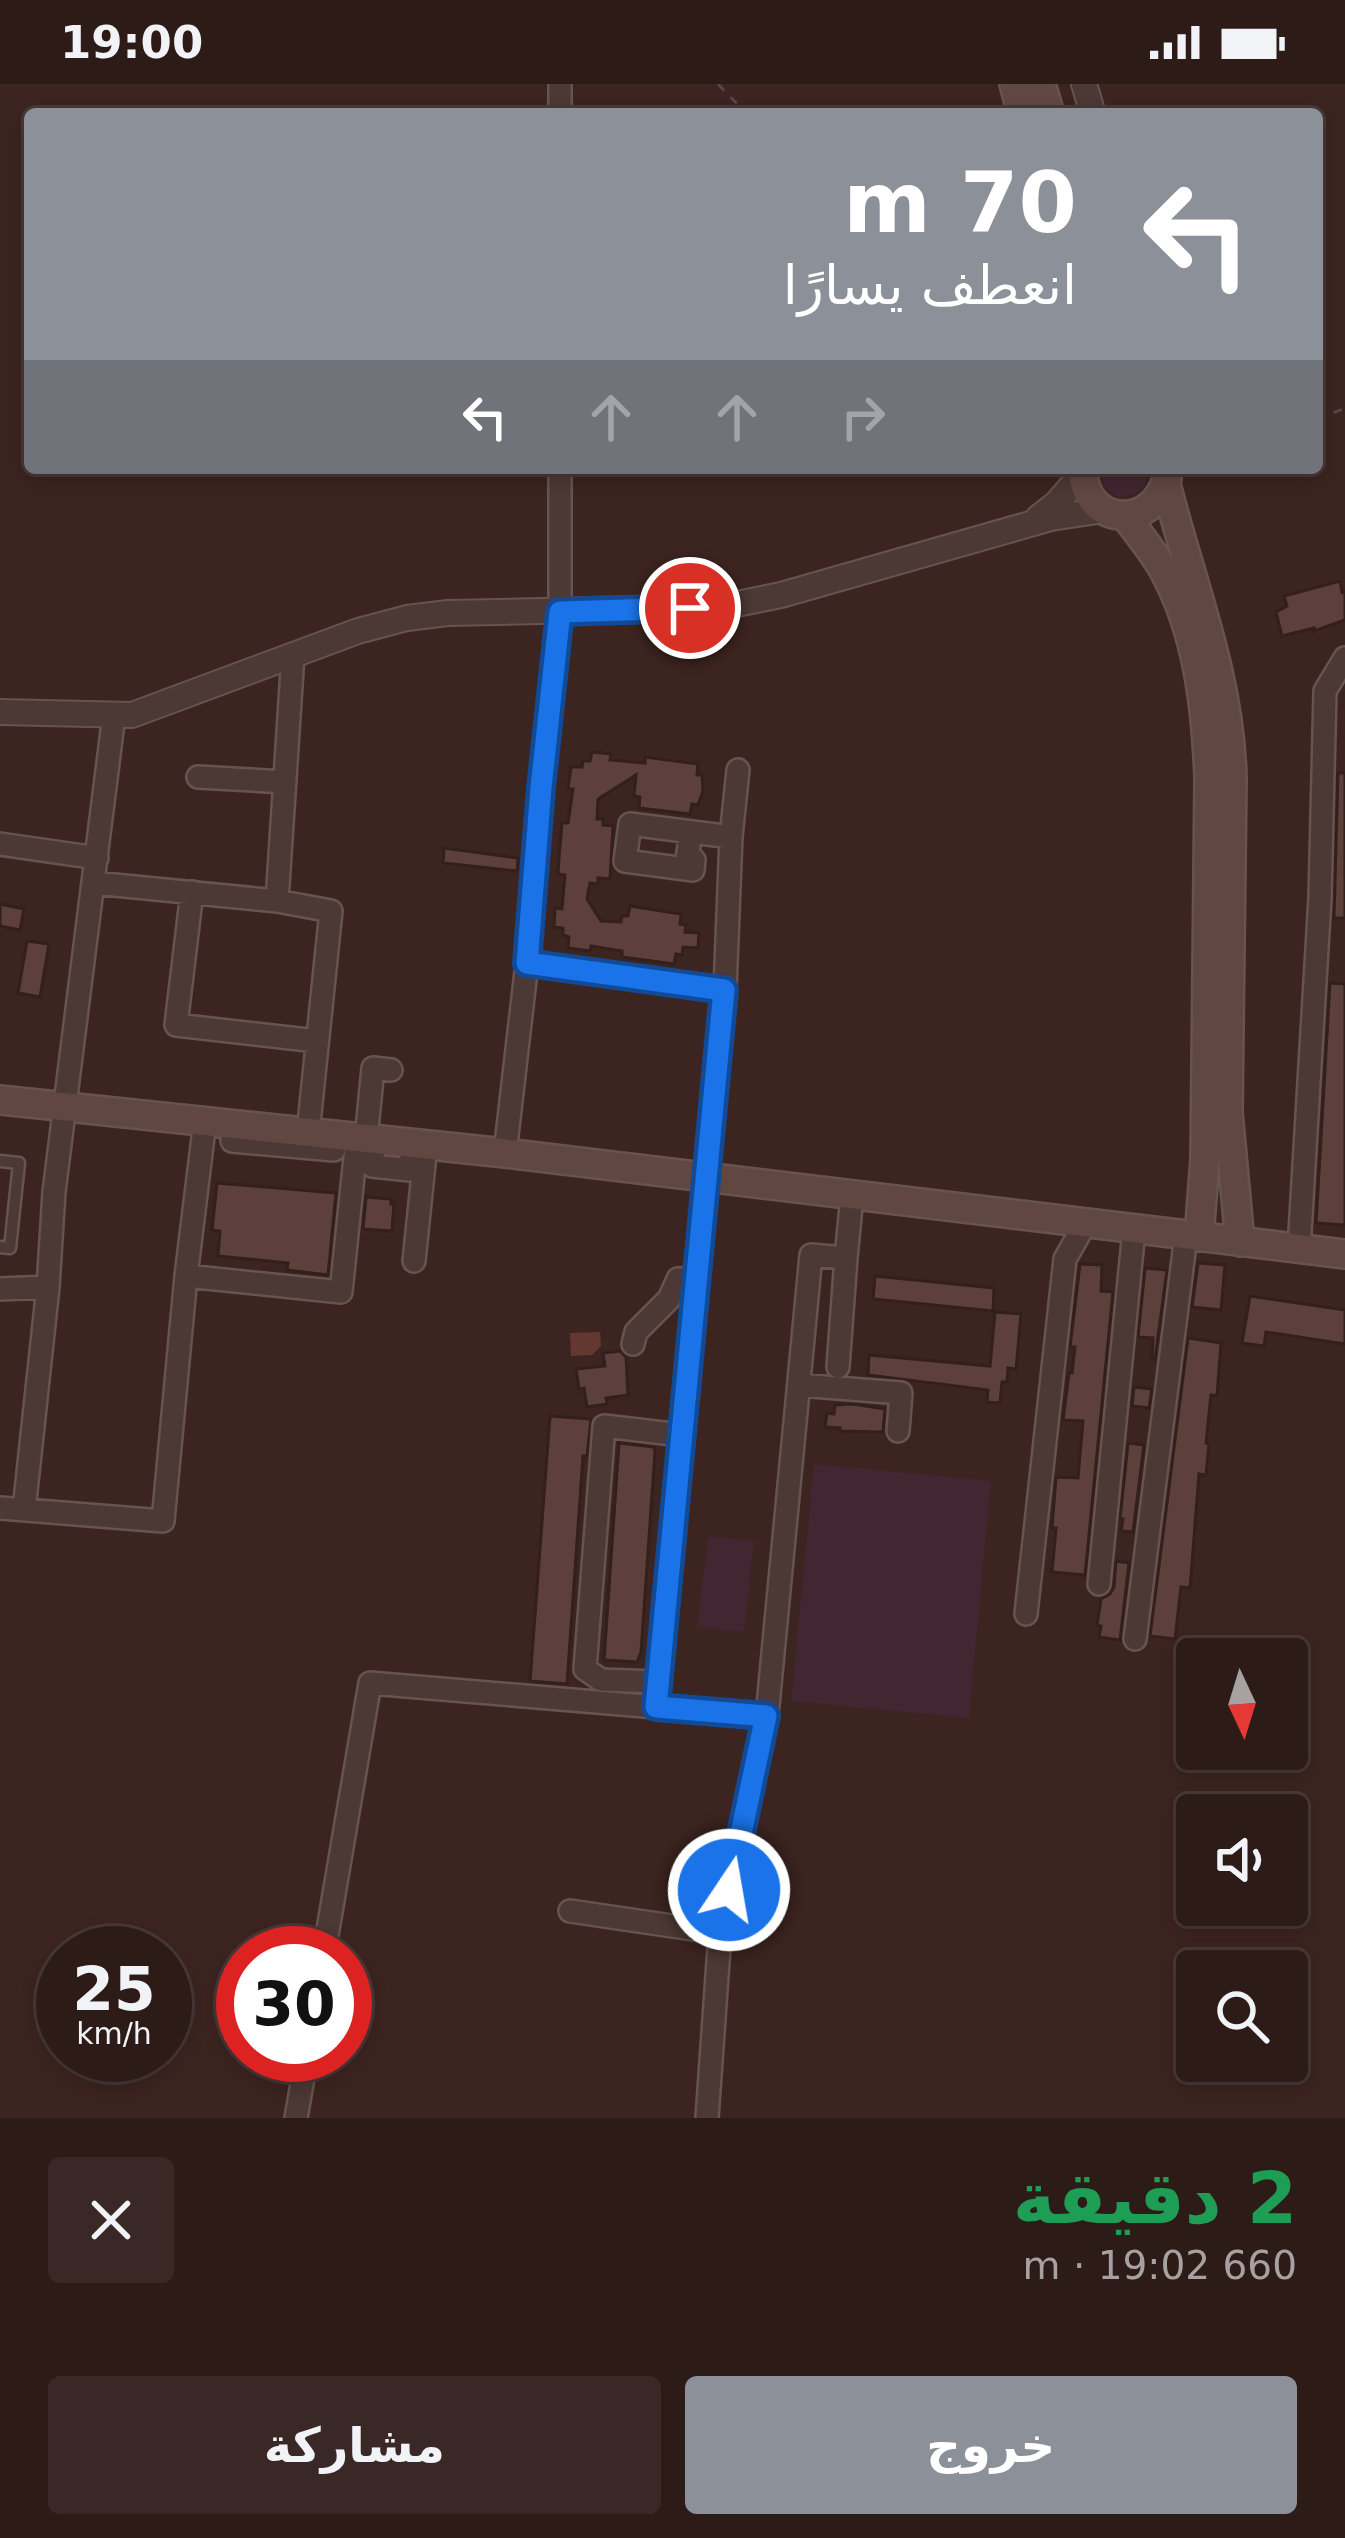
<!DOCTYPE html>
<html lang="ar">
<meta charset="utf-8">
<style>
body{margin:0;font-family:"DejaVu Sans",Vazirmatn,sans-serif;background:#392825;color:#f1f3f6;direction:rtl;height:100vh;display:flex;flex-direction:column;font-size:45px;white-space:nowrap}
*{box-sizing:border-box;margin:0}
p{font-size:39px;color:#a7a1a2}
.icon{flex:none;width:66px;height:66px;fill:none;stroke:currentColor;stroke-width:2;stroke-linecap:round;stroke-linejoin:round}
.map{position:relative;height:2034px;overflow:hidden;direction:ltr}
.side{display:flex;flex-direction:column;background:#2d1b18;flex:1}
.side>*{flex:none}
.banner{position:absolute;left:24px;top:24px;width:1299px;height:366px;border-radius:12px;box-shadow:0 6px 18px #0003,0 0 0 3px #483937;direction:rtl;background:#8c9099;color:#fff;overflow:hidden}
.needle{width:78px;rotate:176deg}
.fabs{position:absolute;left:1176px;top:1554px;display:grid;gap:24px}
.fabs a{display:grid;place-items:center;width:132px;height:132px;border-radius:12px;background:#2d1b18;box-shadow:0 6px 18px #0003,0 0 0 3px #483937;font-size:60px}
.speed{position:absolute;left:36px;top:1842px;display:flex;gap:24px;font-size:60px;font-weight:700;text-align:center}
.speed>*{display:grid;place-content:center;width:156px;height:156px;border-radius:50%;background:#2d1b18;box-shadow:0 6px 18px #0003,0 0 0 3px #483937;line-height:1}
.speed small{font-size:30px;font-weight:400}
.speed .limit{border:18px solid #d22;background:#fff;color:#111}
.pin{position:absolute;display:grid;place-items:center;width:102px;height:102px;color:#fff;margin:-51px;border:6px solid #fff;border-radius:50%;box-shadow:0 3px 12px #0007}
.me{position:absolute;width:132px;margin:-66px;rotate:12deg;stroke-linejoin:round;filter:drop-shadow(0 0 9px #0008)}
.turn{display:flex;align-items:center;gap:42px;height:252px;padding:0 48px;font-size:54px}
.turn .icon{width:156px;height:156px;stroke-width:2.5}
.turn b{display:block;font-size:84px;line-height:102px}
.lanes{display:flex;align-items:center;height:114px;padding:0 48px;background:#0003;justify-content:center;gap:60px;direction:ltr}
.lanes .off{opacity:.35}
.round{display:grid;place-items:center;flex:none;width:126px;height:126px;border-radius:12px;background:#392825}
.headline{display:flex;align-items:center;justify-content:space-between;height:204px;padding:0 48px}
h1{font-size:72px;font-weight:600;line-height:90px;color:#1e9e55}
.button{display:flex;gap:24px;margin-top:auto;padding:24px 48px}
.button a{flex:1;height:138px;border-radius:12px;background:#8c9099;color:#fff;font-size:48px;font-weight:600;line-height:138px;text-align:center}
.button a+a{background:#392825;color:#f1f3f6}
.status{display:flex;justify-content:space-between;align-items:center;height:84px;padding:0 60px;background:#2d1b18;direction:ltr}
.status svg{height:33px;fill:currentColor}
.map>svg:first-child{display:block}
.green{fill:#422631}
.water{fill:#633830}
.building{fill:#5d403b;stroke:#331f1b;stroke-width:3}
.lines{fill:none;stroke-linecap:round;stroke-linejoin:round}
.service-casing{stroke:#67534f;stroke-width:15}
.minor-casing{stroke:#67534f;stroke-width:26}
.tertiary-casing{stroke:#67534f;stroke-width:28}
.secondary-casing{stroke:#67534f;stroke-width:32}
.path{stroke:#5c424a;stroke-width:3;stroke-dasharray:9 9;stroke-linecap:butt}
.service{stroke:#4c3834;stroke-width:10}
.minor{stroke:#4c3834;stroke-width:21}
.tertiary{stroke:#4c3834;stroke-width:24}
.secondary{stroke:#604741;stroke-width:27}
.route-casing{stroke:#114b97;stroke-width:30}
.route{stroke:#1a73e8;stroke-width:21}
</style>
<div class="status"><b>19:00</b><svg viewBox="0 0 49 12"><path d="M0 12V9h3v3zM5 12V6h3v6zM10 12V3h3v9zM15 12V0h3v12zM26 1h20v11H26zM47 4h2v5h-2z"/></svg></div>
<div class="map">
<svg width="1345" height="2034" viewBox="0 0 1345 2034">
<rect width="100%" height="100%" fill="#3c2420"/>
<path class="green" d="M1100,384H1147L1145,400L1136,409L1118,413L1104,403Z
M814,1380L991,1397L969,1634L791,1617Z
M708,1452L754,1457L744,1548L697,1543Z"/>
<path class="water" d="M600,1248L601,1262L592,1271L571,1272L570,1249Z"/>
<path class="building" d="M1340,497L1342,508L1345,507V536L1314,547V544L1282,552L1276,528L1287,522L1284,512Z
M592,668L611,670L610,676L645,679V673L698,680L697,691H702L703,707L698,721L692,720L690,730L639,724L640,713L634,712L636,691L598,715L597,735H603V741L613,742L610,795L598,794V800L590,799L587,815L601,837L621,838L622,832H628L630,822L681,830L680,840L686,841L685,848L699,849L698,864L683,863L682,871L676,870L674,880L622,873V867L591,862L590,867L568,864L569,853L563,851V844L554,843L555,824L562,825L565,791L558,790L559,774L562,739H568L573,705H568L571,683H582L583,677H590Z
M1338,689H1345V834H1334Z
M444,764L518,774L517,787L443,779Z
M0,820L24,825L20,846L0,842Z
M27,857L49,860L40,913L18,909Z
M1330,899L1345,900V1141L1316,1139Z
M217,1099L336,1109L328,1191L287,1186L288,1179L218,1172L220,1147L212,1146Z
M366,1113L391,1115V1120H394L392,1147L363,1145Z
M1198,1179L1225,1181L1221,1226L1192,1223Z
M1080,1180L1102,1181L1101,1207L1113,1208L1085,1491L1052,1488L1056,1444H1052L1056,1393L1078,1394L1083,1337L1063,1336L1069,1289H1072L1075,1263H1070Z
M1145,1184L1167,1186L1155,1275H1152L1153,1254L1138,1253Z
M875,1192L994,1204L993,1227L873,1215Z
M1250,1212L1345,1226V1260L1266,1248L1264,1262L1242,1259Z
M995,1228L1021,1230L1016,1285L1008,1284L1007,1298H1002L1000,1319L987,1318L988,1306L868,1291L869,1271L990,1282Z
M1188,1254L1221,1259L1217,1312L1211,1311L1206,1359L1209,1360L1206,1391L1199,1390L1190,1504L1181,1503L1175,1555L1150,1552Z
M620,1267L626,1273L628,1311L606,1314L607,1320L587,1323L584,1304L579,1305L576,1285L605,1282L603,1269Z
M1134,1303L1152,1305L1149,1324L1132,1322Z
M853,1320L885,1325L883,1348L840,1347V1344L825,1343L827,1329L834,1330L835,1321Z
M550,1332L591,1335L587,1372H583L567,1600L530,1597Z
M619,1359L654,1363L655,1368L641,1568L637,1578L604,1576Z
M1128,1359L1144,1361L1133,1448L1121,1447L1123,1435H1120Z
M1116,1477L1129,1479L1120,1556L1099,1553L1101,1542L1097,1541L1101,1515L1110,1510L1114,1503Z"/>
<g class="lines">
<defs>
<path id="service" d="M0,1077L19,1079L10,1164L0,1163"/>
<path id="minor" d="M560,0V30
M198,693L285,698
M691,748L687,775L694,776L693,786L625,777L630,740L731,753
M0,760L97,774
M94,799L277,817L331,827L308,1049
M192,808L176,941L317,957
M277,817L293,571
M527,879L725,906
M233,1040L232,1057L334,1066L335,1052
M366,1055L373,984L391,986
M375,1056L372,1082L410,1086L412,1062
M505,1069L527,879L540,704L560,528V384
M1299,1165L1320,814L1325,607L1345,574
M414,1177L426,1061
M186,1192L341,1208L357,1054
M0,1205L48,1203
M633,1260L636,1248L669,1215L678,1195L698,1194
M838,1283L846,1174
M799,1301L901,1309L898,1347
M0,1424L163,1437L186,1192L205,1037
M24,1426L48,1203L54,1108L114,631
M1099,1500L1134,1146
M1026,1530L1065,1175L1085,1140
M1135,1555L1186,1152
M658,1598L601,1596L585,1585L604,1342L681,1351
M767,1632L811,1171L846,1174L852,1112
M570,1827L720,1849
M324,1869L370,1599L656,1623
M296,2034L307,1971
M707,2034L720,1849L767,1632L656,1623L725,906L731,753L738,686"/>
<path id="tertiary" d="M1084,0L1093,30
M1038,434L1057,419L1082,390
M0,628L132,631L358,547L407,534L448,529L722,523L781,511L1051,434L1104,426"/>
<path id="secondary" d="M1014,0L1022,30
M1041,0L1050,30
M1083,384C1082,441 1152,449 1167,394
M1166,400C1191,499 1230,592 1232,695L1228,1028L1240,1158
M1125,432C1138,449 1152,466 1163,485C1198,548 1206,622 1209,693L1205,1075L1199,1153
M0,1016L505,1069L1345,1170"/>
</defs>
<use href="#service" class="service-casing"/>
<use href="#minor" class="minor-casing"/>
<use href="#tertiary" class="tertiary-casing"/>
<use href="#secondary" class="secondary-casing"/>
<path class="path" d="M718,0L747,30
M1317,336L1345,324"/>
<use href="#service" class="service"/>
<use href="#minor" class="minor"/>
<use href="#tertiary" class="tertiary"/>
<use href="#secondary" class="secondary"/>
</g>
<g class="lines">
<defs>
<path id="route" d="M690,524L560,528L541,704L527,879L724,906L656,1623L766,1632L729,1806"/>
</defs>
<use href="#route" class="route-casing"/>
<use href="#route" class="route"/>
</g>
</svg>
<div class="fabs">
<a><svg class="needle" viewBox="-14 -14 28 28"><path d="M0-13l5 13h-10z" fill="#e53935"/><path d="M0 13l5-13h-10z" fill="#a7a1a2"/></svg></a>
<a><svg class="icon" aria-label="sound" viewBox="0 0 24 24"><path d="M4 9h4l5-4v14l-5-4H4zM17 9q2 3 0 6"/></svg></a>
<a><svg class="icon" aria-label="search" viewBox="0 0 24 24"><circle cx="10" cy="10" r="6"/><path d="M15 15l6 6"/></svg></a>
</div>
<div class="speed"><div>25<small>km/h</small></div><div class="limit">30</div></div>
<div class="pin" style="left:690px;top:524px;background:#d93025"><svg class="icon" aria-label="arrive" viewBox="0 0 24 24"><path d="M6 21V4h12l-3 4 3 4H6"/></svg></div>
<svg class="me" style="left:729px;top:1806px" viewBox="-20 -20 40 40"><circle r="17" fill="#1a73e8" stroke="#fff" stroke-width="3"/><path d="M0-11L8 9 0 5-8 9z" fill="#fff"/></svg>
<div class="banner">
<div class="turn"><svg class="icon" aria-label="left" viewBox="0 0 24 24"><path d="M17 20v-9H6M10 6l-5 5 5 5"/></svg><div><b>70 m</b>انعطف يسارًا</div></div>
<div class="lanes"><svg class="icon" aria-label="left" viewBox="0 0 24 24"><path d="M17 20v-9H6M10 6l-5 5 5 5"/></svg><svg class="icon off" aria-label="ahead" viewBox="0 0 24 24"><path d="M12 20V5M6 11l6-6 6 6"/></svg><svg class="icon off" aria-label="ahead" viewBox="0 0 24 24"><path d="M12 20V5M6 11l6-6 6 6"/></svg><svg class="icon off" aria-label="right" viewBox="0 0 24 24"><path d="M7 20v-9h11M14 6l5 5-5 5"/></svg></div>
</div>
</div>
<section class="side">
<div class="headline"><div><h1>2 دقيقة</h1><p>660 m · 19:02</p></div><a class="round"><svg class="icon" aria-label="close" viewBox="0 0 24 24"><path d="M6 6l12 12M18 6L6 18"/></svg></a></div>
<div class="button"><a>خروج</a><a>مشاركة</a></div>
</section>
